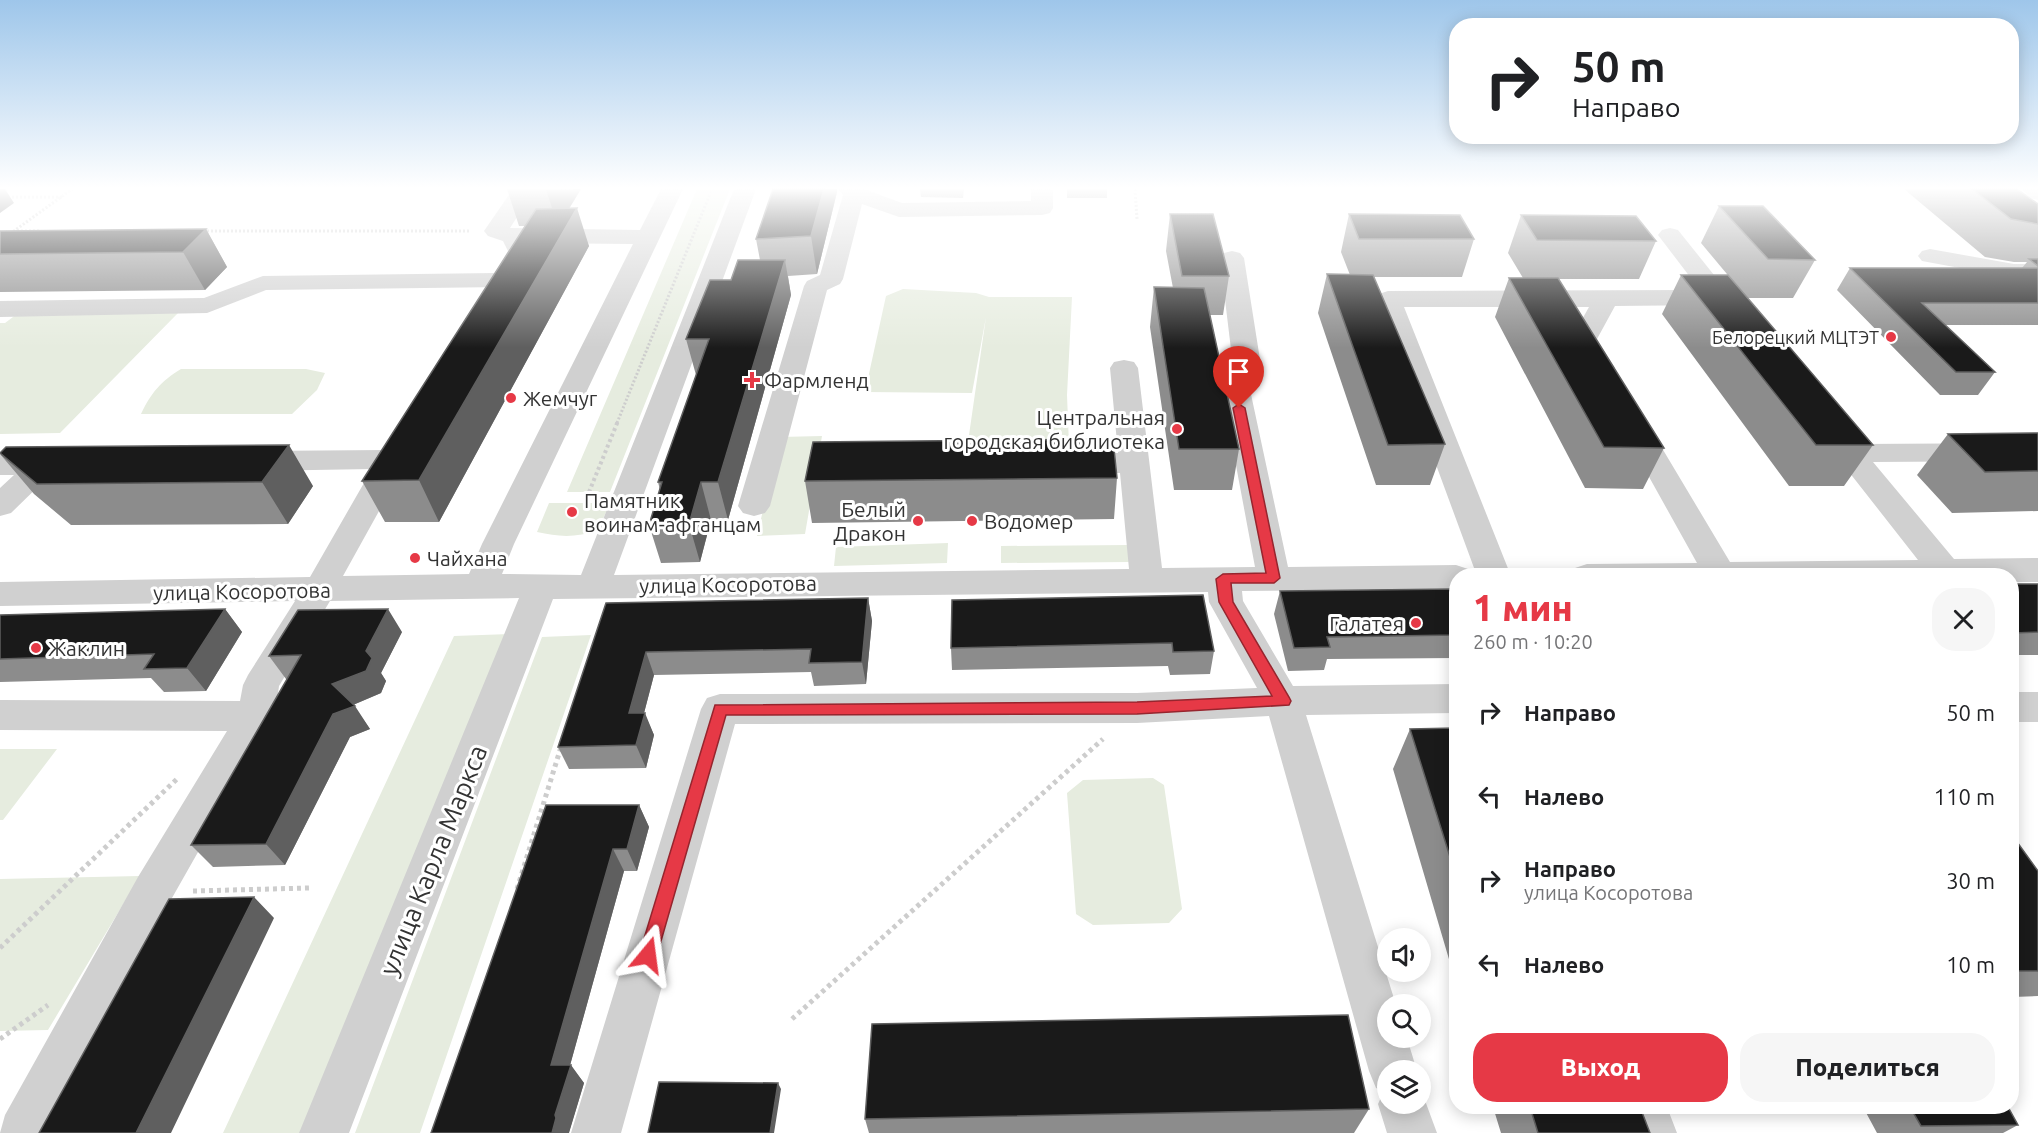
<!DOCTYPE html>
<html lang="ru">
<meta charset="utf-8">
<style>
body{margin:0;font-family:Ubuntu,sans-serif;background:#f6f6f6;color:#202124;height:100vh;display:flex;flex-direction:column;font-size:22px;white-space:nowrap}
*{box-sizing:border-box;margin:0}
p{font-size:20px;color:#757577}
.icon{flex:none;width:33px;height:33px;fill:none;stroke:currentColor;stroke-width:2;stroke-linecap:round;stroke-linejoin:round}
.map{position:relative;flex:1;overflow:hidden}
.sheet{position:absolute;left:1449px;top:568px;width:570px;height:546px;display:flex;flex-direction:column;background:#fff;border-radius:24px;box-shadow:0 3px 15px #0003}
.sheet>*{flex:none}
.guide{position:absolute;left:1449px;top:18px;width:570px;height:126px;border-radius:24px;box-shadow:0 3px 15px #0003;background:#fff;color:#202124;overflow:hidden}
.fabs{position:absolute;left:1377px;top:928px;display:grid;gap:12px}
.fabs a{display:grid;place-items:center;width:54px;height:54px;border-radius:50%;background:#fff;box-shadow:0 3px 15px #0003;font-size:30px}
.pin{position:absolute;display:grid;place-items:center;width:51px;height:51px;color:#fff;margin:-62px -26px;border-radius:50% 50% 50% 0;rotate:-45deg;box-shadow:0 0 6px #0007}
.pin .icon{rotate:45deg}
.me{position:absolute;width:66px;margin:-33px;rotate:16deg;stroke-linejoin:round;filter:drop-shadow(0 0 4px #0008)}
.turn{display:flex;align-items:center;gap:21px;height:126px;padding:0 24px;font-size:27px}
.turn .icon{width:78px;height:78px;stroke-width:2.5}
.turn b{display:block;font-size:42px;line-height:51px}
.round{display:grid;place-items:center;flex:none;width:63px;height:63px;border-radius:24px;background:#f6f6f6}
.headline{display:flex;align-items:center;justify-content:space-between;height:102px;padding:0 24px}
h1{font-size:36px;font-weight:800;line-height:45px;color:#e63946}
.cta{display:flex;gap:12px;margin-top:auto;padding:12px 24px}
.cta a{flex:1;height:69px;border-radius:24px;background:#e63946;color:#fff;font-size:24px;font-weight:800;line-height:69px;text-align:center}
.cta a+a{background:#f6f6f6;color:#202124}
ul{padding:0;list-style:none}
li{display:flex;align-items:center;gap:18px;height:84px;padding:0 24px}
li div{flex:1}
li b{display:block;font-size:22px}
li em{font-style:normal}
.map>svg:first-child{display:block}
.green{fill:#e6ecdf}
.lines{fill:none;stroke-linecap:round;stroke-linejoin:round}
.path-far2{stroke:#cdcdcd;stroke-width:3;stroke-dasharray:2 2;stroke-linecap:butt}
.path-far1{stroke:#cdcdcd;stroke-width:4;stroke-dasharray:3 3;stroke-linecap:butt}
.path{stroke:#cdcdcd;stroke-width:5;stroke-dasharray:4 4;stroke-linecap:butt}
.minor{fill:#d0d0d0;fill-rule:evenodd}
.wall{fill:#8c8c8c}
.shaded-wall{fill:#5f5f5f}
.building{fill:#1a1a1a;stroke:#5f5f5f;stroke-width:1.5}
.route{fill:#e63946;stroke:#96252e;stroke-width:1.5}
.poi-dot{fill:#e63946;stroke:#fff;stroke-width:2}
.labels{text-anchor:middle;dominant-baseline:central;stroke-width:6;stroke-linejoin:round;paint-order:stroke}
.far-poi-label{font-size:18px;fill:#333;stroke:#fff;text-anchor:end}
.poi-label{font-size:21px;fill:#333;stroke:#fff;text-anchor:start}
.street-label{font-size:21px;fill:#333;stroke:#fff}
.near-street-label{font-size:26px;fill:#333;stroke:#fff}
</style>
<div class="map">
<svg width="2038" height="1133" viewBox="0 0 2038 1133">
<rect width="100%" height="100%" fill="#fff"/>
<path class="green" d="M697,189H730L610,492H567Z
M903,289L976,293L989,297H1072L1067,395L1069,445L968,442L986,317L972,393L865,392L886,296Z
M178,313L60,433L0,434V323H5L17,314Z
M181,369H306L325,373L317,390L292,414H141C151,393 161,381 181,369Z
M822,436L805,534L757,536L780,437Z
M549,503H610L598,530C576,538 559,537 537,532Z
M948,543L947,563L834,566L836,547Z
M1128,545L1130,562L1001,563V546Z
M510,634L303,1133H223L454,636Z
M591,635L420,1133H355L542,637Z
M0,749H57L3,820H0Z
M1153,778L1164,785L1182,909L1169,923L1093,925L1076,914L1067,793L1083,780Z
M140,876L48,1030L0,1031V879Z"/>
<g class="lines">
<path class="path-far2" d="M1135,189L1137,219
M0,197H62
M39,231H14L72,189
M203,231H471
M617,423L712,189"/>
<path class="path-far1" d="M589,492L618,421"/>
<path class="path" d="M517,889L561,747
M193,891L309,888
M0,948L178,778
M792,1019L1103,739
M0,1039L48,1005"/>
<path class="minor" d="M513,189H535L510,228L640,230L661,189H683L514,544L502,574L581,575L734,189H756L614,575L1129,569L1120,473H1072L1061,470L1057,463L1061,456L1072,453H1118L1110,368L1114,362L1124,360L1134,362L1138,368L1162,568L1255,567L1221,385L1233,366L1220,258L1224,253L1232,251L1240,253L1244,258L1261,366L1249,385L1288,567L1456,565L1468,569L1472,576H1456V589L1242,591L1243,601L1293,686L1456,684V713L1306,715L1396,1005H1388V1038H1407L1417,1071H1388V1104H1420V1087L1437,1133H1387L1378,1104L1384,1091L1376,1088L1369,1071L1269,716L1137,723L735,724L621,1133H571L701,709L707,698L720,694L1137,693L1257,688L1209,602L1208,592L553,599L349,1133H299L519,598L330,601L279,686L275,716L269,727L168,905L50,1133H0L5,1115L138,877L227,731L0,730V700L240,701L243,685L248,675L295,601L0,606V582L310,577L372,469L254,471L243,468L239,461L243,454L254,451L386,450L394,448L405,450L409,457L343,576L469,574L482,544L633,244L527,243L532,251L512,285L503,287L266,290L207,313L0,317V301L204,298L263,276L495,273L508,251L503,241L488,236L484,231Z
M838,189H864L902,203L1031,201V189H1053V208L1050,213L1042,215L899,217L862,204L843,279L840,284L827,290L770,506L765,513L754,516L743,513L738,506L804,286L807,281L820,275L843,195Z
M2022,189H2038V200L2030,198Z
M1670,228L1678,230L1742,310L1738,315C1724,319 1720,315 1712,305L1615,306L1597,339L1615,368L1611,374L1601,376L1591,374L1571,339L1589,307H1404L1511,576H1477L1375,299L1379,294L1388,291L1700,290L1658,235L1662,230Z
M1930,249L2014,264H2038V278H2014L1922,261L1918,256L1922,251Z
M1633,414L1643,417L1647,423L1730,562L1918,560L1820,435L1816,429L1820,423C1842,417 1845,428 1858,444L2038,443V461L1873,462L1954,559L2038,558V582H2012V576H1570L1575,568L1587,564L1697,563L1619,423L1623,417Z
M0,455H55L66,458L70,465L66,472L50,475L11,513L0,516V488L14,475H0Z
M2012,692H2038V722H2012Z
M1617,1107H1667L1677,1133H1627Z"/>
</g>
<path class="wall" d="M507,189H581L569,209L589,246L439,522H385L362,481L525,226H519Z
M920,189H964L963,198L921,197Z
M1067,189H1107V198H1067Z
M1904,189H2017L2038,204V325H1945L1995,372L1978,395H1940L1837,290L1850,268H2022L2027,262H2014L1985,257Z
M837,192L817,274L788,276L791,295L728,520H711L700,562L661,563L649,525L660,490L658,482L696,375L686,339L731,280L760,260L756,239Z
M1719,206L1815,260L1793,298H1747L1701,243Z
M1170,214L1229,276L1223,315H1210L1239,449L1232,490H1174L1150,327L1154,287L1173,288L1166,251Z
M1349,214L1474,239L1462,277H1374L1445,444L1430,485H1376L1318,313L1327,274L1350,275L1341,252Z
M1521,215L1656,241L1639,279H1558L1664,448L1643,489L1585,488L1495,317L1509,278H1523L1508,253Z
M206,229L227,267L205,290L0,292V231Z
M1681,275L1873,445L1844,486H1789L1662,314Z
M2038,433V511L1952,513L1917,475L1948,434Z
M0,454L313,486L288,524L71,525L34,494Z
M1117,478L1114,519L812,523L805,481Z
M2012,584H2038V655H2012Z
M1456,589V658L1327,659L1324,670L1288,671L1274,614L1280,591Z
M868,598L872,621L866,684L814,686L811,672L654,675L644,713L654,735L646,768L569,769L558,747L606,603Z
M952,600L1214,651L1210,674L1170,675L1168,666L952,670L951,648Z
M225,609L242,632L206,691L164,692L151,678L0,682V615Z
M402,632L381,673L386,681L381,693L353,705L370,729L350,737L285,865L213,867L191,845L287,679H286L269,656Z
M1456,728V983L1393,769L1410,729Z
M639,805L649,827L637,871H624L570,1065L584,1083L569,1132L431,1133Z
M2012,835L2038,871V996L2012,997Z
M1493,1107H1640L1650,1133H1501Z
M1863,1107H2008L2018,1125L2003,1133H1877Z
M1369,1109L1354,1133H869L865,1119Z"/>
<path class="shaded-wall" d="M0,189H5L14,203L0,213Z
M581,189L558,226L546,190Z
M824,189H837V192L817,274L811,236Z
M577,208L589,246L439,522L419,480Z
M206,229L227,267L205,290L183,252Z
M785,260L791,295L728,520L718,482Z
M289,445L313,486L288,524L262,482Z
M701,482L711,520L700,562L689,524Z
M868,598L872,621L866,684L862,662Z
M225,609L242,632L206,691L187,668Z
M388,609L402,632L381,673L386,681L381,693L348,707L332,684Z
M646,652L654,675L638,736L629,713Z
M355,706L370,729L350,737L285,865L266,844L333,714Z
M645,713L654,735L646,768L636,745Z
M639,805L649,827L637,871L627,849Z
M613,849L624,871L566,1080L571,1065L584,1083L569,1133H552L555,1115L551,1065Z
M254,897L274,918L171,1133H136Z
M778,1083L781,1089L774,1133H770Z"/>
<path class="building" d="M773,189H824L811,236L756,239Z
M1972,189H2017L2038,204V224L2011,219Z
M1719,206H1763L1815,260L1768,259Z
M577,208L419,480L362,481L536,209Z
M1170,214H1213L1229,276H1182Z
M1349,214L1460,215L1474,239H1359Z
M1521,215L1636,216L1656,241L1537,240Z
M206,229L183,252L0,254V231Z
M2029,259H2038V266Z
M738,260H785L718,482H701L689,524L649,525L662,482H658L709,339H686L710,280H731Z
M1850,268H2038V303H1922L1995,372H1956Z
M1327,274L1373,275L1445,444L1388,445Z
M1681,275H1728L1873,445H1816Z
M1509,278H1558L1664,448L1604,447Z
M1154,287L1204,288L1239,449H1179Z
M2038,433V471L1985,472L1948,434Z
M1113,439L1117,478L805,481L813,442Z
M289,445L262,482L37,484L0,453L6,447Z
M2012,584H2038V632L2012,633Z
M1456,589V635L1327,637L1330,647L1294,648L1280,591Z
M1203,595L1214,651L1173,652L1172,643L951,648L952,600Z
M868,598L862,662L809,663L811,649L646,652L629,713H645L636,745L558,747L606,603Z
M225,609L187,668L144,669L154,654L0,659V615Z
M388,609L366,651L372,658L366,671L332,684L355,706L333,714L266,844L191,845L301,655L269,656L298,610Z
M1456,728V876L1410,729Z
M546,805H639L627,849H613L551,1065H571L555,1115L556,1118L552,1133H431Z
M2012,835L2038,871V971H2012Z
M254,897L136,1133H39L169,899Z
M1348,1015L1369,1109L865,1119L872,1024Z
M659,1082L778,1083L770,1133H648Z
M1530,1107H1640L1650,1133H1538Z
M1910,1107H2008L2018,1125L1921,1126Z"/>
<linearGradient id="sky" x2="0" y2="1"><stop stop-color="#9ec6ea"/><stop offset="0.54" stop-color="#fff"/><stop offset="1" stop-color="#fff" stop-opacity="0"/></linearGradient>
<rect width="2038" height="348" fill="url(#sky)"/>
<path class="route" d="M1239,404L1245,408L1280,578L1274,583H1231L1233,602L1289,697L1291,701L1289,705L1137,714L726,715L657,955L655,961L648,963L641,961L639,955L715,705L1137,702L1272,696L1219,602L1216,579L1223,574L1266,573L1233,408Z"/>
<g class="poi-dot">
<circle cx="1891" cy="337" r="6"/>
<path d="M749 371h6v6h6v6h-6v6h-6v-6h-6v-6h6z"/>
<circle cx="511" cy="398" r="6"/>
<circle cx="1177" cy="429" r="6"/>
<circle cx="572" cy="512" r="6"/>
<circle cx="918" cy="521" r="6"/>
<circle cx="972" cy="521" r="6"/>
<circle cx="415" cy="558" r="6"/>
<circle cx="1416" cy="623" r="6"/>
<circle cx="36" cy="648" r="6"/>
</g>
<g class="labels">
<g class="far-poi-label">
<text x="1879" y="337">Белорецкий МЦТЭТ</text>
</g>
<g class="poi-label">
<text x="764" y="380">Фармленд</text>
<text x="523" y="398">Жемчуг</text>
<text x="1165" y="417" text-anchor="end">Центральная<tspan x="1165" dy="24">городская библиотека</tspan></text>
<text x="584" y="500">Памятник<tspan x="584" dy="24">воинам-афганцам</tspan></text>
<text x="906" y="509" text-anchor="end">Белый<tspan x="906" dy="24">Дракон</tspan></text>
<text x="984" y="521">Водомер</text>
<text x="427" y="558">Чайхана</text>
<text x="1404" y="623" text-anchor="end">Галатея</text>
<text x="48" y="648">Жаклин</text>
</g>
<g class="street-label">
<text transform="translate(728 584) rotate(-1)">улица Косоротова</text>
<text transform="translate(242 591) rotate(-1)">улица Косоротова</text>
</g>
<g class="near-street-label">
<text transform="translate(433 860) rotate(-68)">улица Карла Маркса</text>
</g>
</g>
</svg>
<div class="fabs">
<a><svg class="icon" aria-label="sound" viewBox="0 0 24 24"><path d="M4 9h4l5-4v14l-5-4H4zM17 9q2 3 0 6"/></svg></a>
<a><svg class="icon" aria-label="search" viewBox="0 0 24 24"><circle cx="10" cy="10" r="6"/><path d="M15 15l6 6"/></svg></a>
<a><svg class="icon" aria-label="layers" viewBox="0 0 24 24"><path d="M12 4l9 5-9 5-9-5zM3 14l9 5 9-5"/></svg></a>
</div>
<div class="pin" style="left:1239px;top:408px;background:#d93025"><svg class="icon" aria-label="arrive" viewBox="0 0 24 24"><path d="M6 21V4h12l-3 4 3 4H6"/></svg></div>
<svg class="me" style="left:648px;top:955px" viewBox="-20 -20 40 40"><path d="M0-17L14 15 0 8-14 15z" fill="#e63946" stroke="#fff" stroke-width="4"/></svg>
<div class="guide">
<div class="turn"><svg class="icon" aria-label="right" viewBox="0 0 24 24"><path d="M7 20v-9h11M14 6l5 5-5 5"/></svg><div><b>50 m</b>Направо</div></div>
</div>
<section class="sheet">
<div class="headline"><div><h1>1 мин</h1><p>260 m · 10:20</p></div><a class="round"><svg class="icon" aria-label="close" viewBox="0 0 24 24"><path d="M6 6l12 12M18 6L6 18"/></svg></a></div>
<ul>
<li><svg class="icon" aria-label="right" viewBox="0 0 24 24"><path d="M7 20v-9h11M14 6l5 5-5 5"/></svg><div><b>Направо</b></div><em>50 m</em></li>
<li><svg class="icon" aria-label="left" viewBox="0 0 24 24"><path d="M17 20v-9H6M10 6l-5 5 5 5"/></svg><div><b>Налево</b></div><em>110 m</em></li>
<li><svg class="icon" aria-label="right" viewBox="0 0 24 24"><path d="M7 20v-9h11M14 6l5 5-5 5"/></svg><div><b>Направо</b><p>улица Косоротова</p></div><em>30 m</em></li>
<li><svg class="icon" aria-label="left" viewBox="0 0 24 24"><path d="M17 20v-9H6M10 6l-5 5 5 5"/></svg><div><b>Налево</b></div><em>10 m</em></li>
</ul>
<div class="cta"><a>Выход</a><a>Поделиться</a></div>
</section>
</div>
